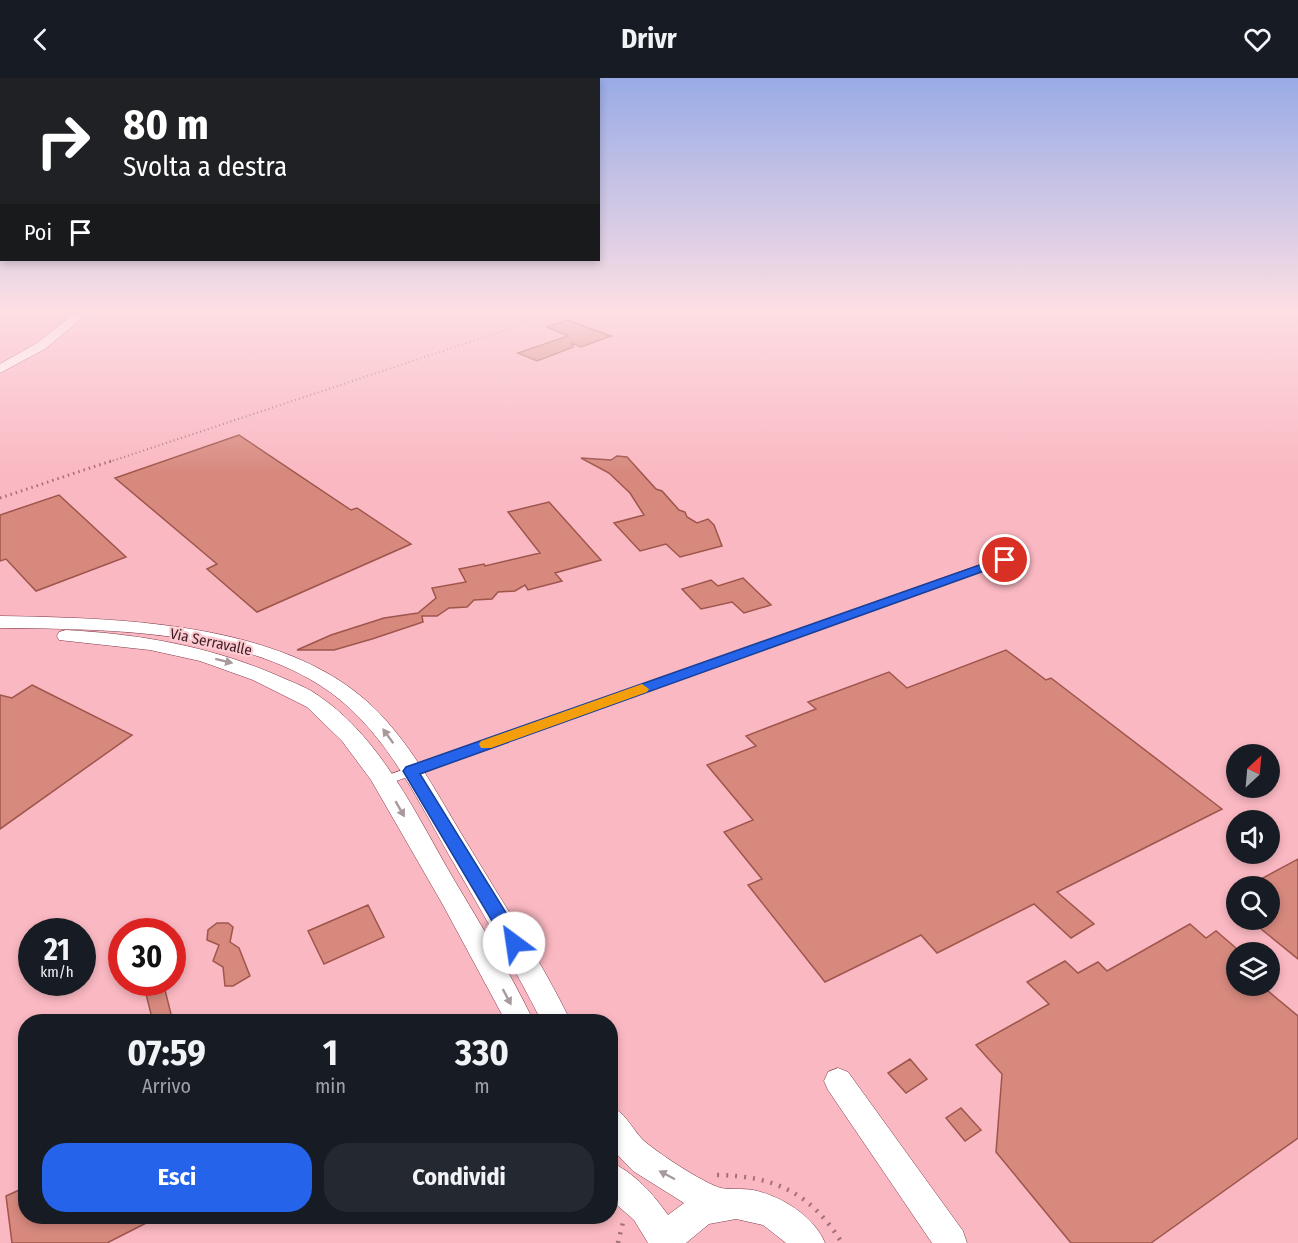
<!DOCTYPE html>
<html lang="it">
<style>
body{margin:0;font-family:"Fira Sans Condensed",sans-serif;background:#242831;color:#f1f3f6;height:100vh;display:flex;flex-direction:column;font-size:22px;white-space:nowrap}
*{box-sizing:border-box;margin:0}
p{font-size:20px;color:#9ea1a6}
.icon{flex:none;width:33px;height:33px;fill:none;stroke:currentColor;stroke-width:2;stroke-linecap:round;stroke-linejoin:round}
.map{position:relative;flex:1;overflow:hidden}
.sheet{position:absolute;left:18px;top:936px;width:600px;height:210px;display:flex;flex-direction:column;background:#171b24;border-radius:24px;box-shadow:0 3px 9px #0003}
.sheet>*{flex:none}
.guide{position:absolute;left:0px;top:0px;width:600px;height:183px;box-shadow:0 3px 9px #0003;background:#202124;color:#fff;overflow:hidden}
.needle{width:39px;rotate:26deg}
.buttons{position:absolute;left:1226px;top:666px;display:grid;gap:12px}
.buttons a{display:grid;place-items:center;width:54px;height:54px;border-radius:50%;background:#171b24;box-shadow:0 3px 9px #0003;font-size:30px}
.speed{position:absolute;left:18px;top:840px;display:flex;gap:12px;font-size:30px;font-weight:700;text-align:center}
.speed>*{display:grid;place-content:center;width:78px;height:78px;border-radius:50%;background:#171b24;box-shadow:0 3px 9px #0003;line-height:1}
.speed small{font-size:15px;font-weight:400}
.speed .limit{border:9px solid #d22;background:#fff;color:#111}
.pin{position:absolute;display:grid;place-items:center;width:51px;height:51px;color:#fff;margin:-26px;border:3px solid #fff;border-radius:50%;box-shadow:0 2px 6px #0007}
.me{position:absolute;width:66px;margin:-33px;rotate:329deg;stroke-linejoin:round;filter:drop-shadow(0 0 4px #0008)}
.turn{display:flex;align-items:center;gap:21px;height:126px;padding:0 24px;font-size:27px}
.turn .icon{width:78px;height:78px;stroke-width:2.5}
.turn b{display:block;font-size:42px;line-height:51px}
.then{display:flex;align-items:center;height:57px;padding:0 24px;background:#0003;gap:12px;font-size:22px}
.eta{display:flex;justify-content:space-evenly;align-items:center;height:102px;text-align:center}
.eta b{font-size:36px;font-weight:700;line-height:42px}
.button{display:flex;gap:12px;margin-top:auto;padding:12px 24px}
.button a{flex:1;height:69px;border-radius:24px;background:#2563eb;color:#fff;font-size:24px;font-weight:700;line-height:69px;text-align:center}
.button a+a{background:#242831;color:#f1f3f6}
header{display:flex;justify-content:space-between;align-items:center;height:78px;padding:0 24px;background:#171b24;font-size:27px;font-weight:700}
.map>svg:first-child{display:block}
.building{fill:#d7897e;stroke:#9e564c;stroke-width:1.5}
.lines{fill:none;stroke-linecap:round;stroke-linejoin:round}
.service-casing{stroke:#803a49;stroke-width:1}
.minor-casing{stroke:#803a49;stroke-width:1}
.path-far2{stroke:#a37079;stroke-width:2;stroke-dasharray:1 3;stroke-linecap:butt}
.path-far1{stroke:#a37079;stroke-width:3;stroke-dasharray:1.5 4;stroke-linecap:butt}
.path{stroke:#a37079;stroke-width:4.5;stroke-dasharray:2 7;stroke-linecap:butt}
.service{fill:#fff;fill-rule:evenodd}
.minor{fill:#fff;fill-rule:evenodd}
.oneway{fill:#a89a9c}
.route{fill:#2563eb;stroke:#184099;stroke-width:1.5}
.slow{fill:#f59e0b}
.labels{text-anchor:middle;dominant-baseline:central;stroke-width:4.5;stroke-linejoin:round;paint-order:stroke}
.street-label{font-size:15px;fill:#3e1e24;stroke:#fdcad1}
</style>
<header><svg class="icon" aria-label="back" viewBox="0 0 24 24"><path d="M15 5l-7 7 7 7"/></svg>Drivr<svg class="icon" aria-label="heart" viewBox="0 0 24 24"><path d="M12 20l-8-8c-3-5 5-10 8-4 3-6 11-1 8 4z"/></svg></header>
<div class="map">
<svg width="1298" height="1165" viewBox="0 0 1298 1165">
<rect width="100%" height="100%" fill="#fab8c2"/>
<path class="building" d="M567,242L611,258L581,269L572,265L573,269L537,283L518,275L568,258L547,249Z
M239,357L351,432L357,430L411,466L257,534L207,491L217,486L115,400Z
M617,378L627,379L656,411L662,413L679,432L685,434L687,439L697,445L708,441L714,447L722,468L680,479L666,466L640,473L614,445L644,437L630,415L609,395L581,380L611,382Z
M59,417L126,479L36,513L6,481L0,483V437Z
M549,424L601,482L555,495L562,503L528,512L525,507L515,513L498,514L492,521L474,522L467,529L449,530L437,538H422L423,544L372,561L334,572H297L331,557L384,540L418,535L436,520L432,510L466,504L459,491L484,486L485,488L540,475L508,434Z
M743,500L771,527L744,535L732,524L701,531L682,511L711,502L718,508Z
M1006,572L1046,602L1051,600L1222,731L1057,814L1094,846L1071,860L1034,826L937,875L921,857L825,904L748,807L762,801L724,754L753,742L707,687L756,668L746,658L816,631L808,624L889,594L907,610Z
M32,607L132,657L0,751V617L12,620Z
M1298,781V881L1250,842H1269V808H1248Z
M368,827L384,859L324,886L308,853Z
M217,845H228L233,849L230,864L239,870L250,898L233,908H225L223,889L213,883L219,867L207,862L208,852Z
M1190,846L1206,860L1216,853L1236,870V908H1262L1298,938V1060L1151,1165H1071L996,1074L1002,996L976,967L1049,926L1027,904L1065,883L1078,895L1098,884L1107,893Z
M143,904H163L173,944H153Z
M910,981L927,1001L906,1015L888,995Z
M961,1030L981,1052L965,1063L946,1040Z
M26,1109V1138H160L107,1165H12L6,1118Z"/>
<g class="lines">
<defs>
<path id="service" d="M1002,479H1008L1009,481L1008,483L388,706H380L379,703L380,700Z"/>
<path id="minor" d="M80,231H93L45,271L0,295V286L37,265Z
M0,538C116,540 283,543 372,628C414,668 440,722 470,770C504,827 542,884 571,944H542C513,887 481,832 449,777C414,715 381,645 318,606C229,551 101,551 0,550Z
M66,552C141,556 214,569 283,600C295,605 308,610 319,618C381,660 417,738 453,800C481,847 510,894 534,944H506L443,827L371,702L342,663L307,629L253,602L200,583L150,572L59,562L57,558L59,554Z
M838,990L848,994L963,1153L967,1165H932L828,1012L824,1003L828,994Z
M610,1028C625,1034 631,1049 642,1061C656,1074 703,1105 721,1110C729,1112 742,1110 753,1112C781,1118 814,1138 825,1165H786L763,1147L736,1141L709,1146L686,1165H648L634,1142L610,1121V1084C634,1094 654,1117 668,1137L684,1125L633,1093L610,1069Z"/>
</defs>
<use href="#service" class="service-casing"/>
<use href="#minor" class="minor-casing"/>
<path class="path-far2" d="M109,384L527,245"/>
<path class="path-far1" d="M0,420L114,382"/>
<path class="path" d="M717,1097C775,1098 811,1115 842,1165
M618,1165L623,1144"/>
<use href="#service" class="service"/>
<use href="#minor" class="minor"/>
</g>
<defs><path id="oneway-solid" d="M-6-.8H1V-3.2L6.5 0L1 3.2V.8H-6Z" transform="scale(1.5)"/></defs>
<g class="oneway">
<use href="#oneway-solid" transform="translate(224 583) rotate(14)"/>
<use href="#oneway-solid" transform="translate(388 658) rotate(-126)"/>
<use href="#oneway-solid" transform="translate(400 731) rotate(60)"/>
<use href="#oneway-solid" transform="translate(507 919) rotate(62)"/>
<use href="#oneway-solid" transform="translate(667 1097) rotate(-152)"/>
</g>
<linearGradient id="sky" x2="0" y2="1"><stop stop-color="#99abe6"/><stop offset="0.59" stop-color="#fddfe4"/><stop offset="1" stop-color="#fddfe4" stop-opacity="0"/></linearGradient>
<rect width="1298" height="394" fill="url(#sky)"/>
<path class="route" d="M1005,478L1011,482L1009,484L420,696L521,859L523,865L521,870L514,872L508,870L403,693L406,689Z"/>
<path class="slow" d="M642,606L649,611L647,614L491,670H481L479,666L481,663Z"/>
<g class="labels">
<g class="street-label">
<text transform="translate(211 564) rotate(12)">Via Serravalle</text>
</g>
</g>
</svg>
<div class="buttons">
<a><svg class="needle" viewBox="-14 -14 28 28"><path d="M0-13l5 13h-10z" fill="#e53935"/><path d="M0 13l5-13h-10z" fill="#9ea1a6"/></svg></a>
<a><svg class="icon" aria-label="sound" viewBox="0 0 24 24"><path d="M4 9h4l5-4v14l-5-4H4zM17 9q2 3 0 6"/></svg></a>
<a><svg class="icon" aria-label="search" viewBox="0 0 24 24"><circle cx="10" cy="10" r="6"/><path d="M15 15l6 6"/></svg></a>
<a><svg class="icon" aria-label="layers" viewBox="0 0 24 24"><path d="M12 4l9 5-9 5-9-5zM3 14l9 5 9-5"/></svg></a>
</div>
<div class="speed"><div>21<small>km/h</small></div><div class="limit">30</div></div>
<div class="pin" style="left:1005px;top:482px;background:#d93025"><svg class="icon" aria-label="arrive" viewBox="0 0 24 24"><path d="M6 21V4h12l-3 4 3 4H6"/></svg></div>
<svg class="me" style="left:514px;top:865px" viewBox="-20 -20 40 40"><circle r="19" fill="#fff"/><path d="M0-13L10 11 0 6-10 11z" fill="#2563eb"/></svg>
<div class="guide">
<div class="turn"><svg class="icon" aria-label="right" viewBox="0 0 24 24"><path d="M7 20v-9h11M14 6l5 5-5 5"/></svg><div><b>80 m</b>Svolta a destra</div></div>
<div class="then">Poi<svg class="icon" aria-label="arrive" viewBox="0 0 24 24"><path d="M6 21V4h12l-3 4 3 4H6"/></svg></div>
</div>
<section class="sheet">
<div class="eta">
<div><b>07:59</b><p>Arrivo</p></div>
<div><b>1</b><p>min</p></div>
<div><b>330</b><p>m</p></div>
</div>
<div class="button"><a>Esci</a><a>Condividi</a></div>
</section>
</div>
